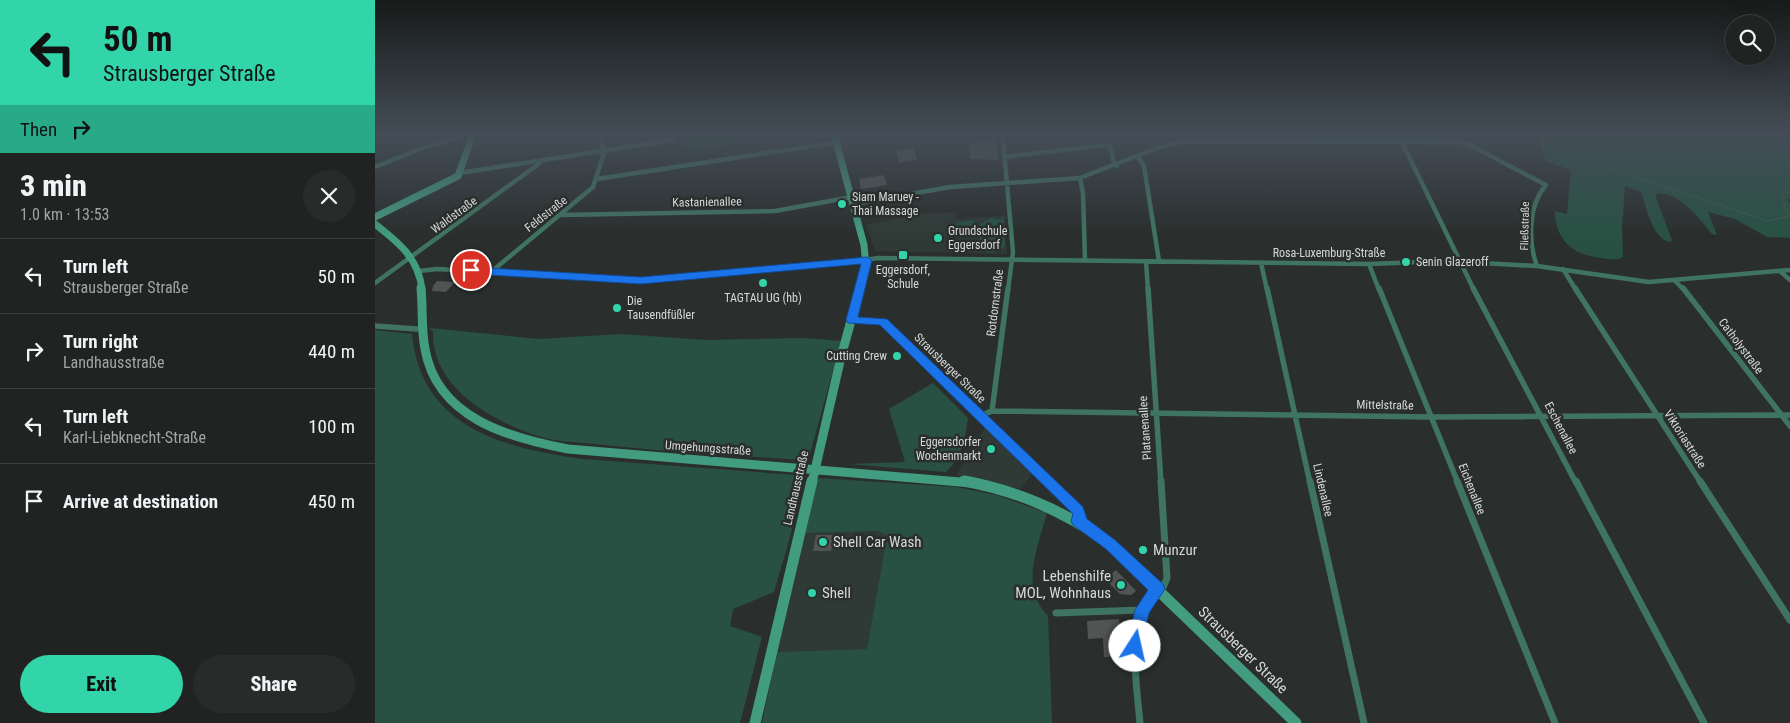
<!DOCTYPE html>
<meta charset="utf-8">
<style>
body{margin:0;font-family:"Roboto Condensed",sans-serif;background:#282b2a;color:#f1f3f6;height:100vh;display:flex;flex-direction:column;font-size:19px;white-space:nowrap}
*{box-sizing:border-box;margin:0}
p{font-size:16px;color:#a2a4a5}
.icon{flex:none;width:28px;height:28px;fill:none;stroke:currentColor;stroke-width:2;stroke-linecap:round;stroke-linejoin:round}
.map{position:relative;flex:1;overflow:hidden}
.side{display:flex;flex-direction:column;background:#202322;width:375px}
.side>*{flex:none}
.banner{background:#32d4a9;color:#111;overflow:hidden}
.tools{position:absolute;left:1350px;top:15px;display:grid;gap:10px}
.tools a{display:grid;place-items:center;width:50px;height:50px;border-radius:50%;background:#202322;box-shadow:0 5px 20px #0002,0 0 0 1px #3d4040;font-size:25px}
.pin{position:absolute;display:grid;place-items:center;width:42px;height:42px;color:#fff;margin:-21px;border:2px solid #fff;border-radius:50%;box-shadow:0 1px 5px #0007}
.me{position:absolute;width:55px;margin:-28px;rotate:10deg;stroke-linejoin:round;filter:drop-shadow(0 0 4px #0008)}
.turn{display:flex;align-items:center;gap:18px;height:105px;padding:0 20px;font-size:22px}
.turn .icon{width:65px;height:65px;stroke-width:2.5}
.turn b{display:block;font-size:35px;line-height:42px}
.then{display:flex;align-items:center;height:48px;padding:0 20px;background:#0003;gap:10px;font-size:19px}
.round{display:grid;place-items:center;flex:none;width:52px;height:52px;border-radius:26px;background:#282b2a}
.overview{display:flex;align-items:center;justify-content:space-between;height:85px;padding:0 20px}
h1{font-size:30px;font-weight:800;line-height:38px}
.action{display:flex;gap:10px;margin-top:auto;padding:10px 20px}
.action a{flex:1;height:58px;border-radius:30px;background:#32d4a9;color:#111;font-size:20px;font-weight:800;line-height:58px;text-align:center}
.action a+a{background:#282b2a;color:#f1f3f6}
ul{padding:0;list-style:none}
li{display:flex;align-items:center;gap:15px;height:75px;padding:0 20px;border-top:1px solid #3d4040}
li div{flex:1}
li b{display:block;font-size:19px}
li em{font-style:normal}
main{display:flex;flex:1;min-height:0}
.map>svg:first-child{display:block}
.built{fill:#2f3a36}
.green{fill:#285143}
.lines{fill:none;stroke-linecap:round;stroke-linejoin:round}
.stream{stroke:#405a52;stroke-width:1}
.building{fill:#505553}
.street-far2{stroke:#407462;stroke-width:4.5}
.street-far1{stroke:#407462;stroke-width:5.5}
.street{stroke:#407462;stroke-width:7}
.secondary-far2{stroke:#429c80;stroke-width:7}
.secondary-far1{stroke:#429c80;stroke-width:9}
.secondary{stroke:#429c80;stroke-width:11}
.route{fill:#1a73e8;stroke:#114b97}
.poi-dot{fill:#32d4a9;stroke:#2a2f2d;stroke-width:2}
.labels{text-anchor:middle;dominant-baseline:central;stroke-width:5;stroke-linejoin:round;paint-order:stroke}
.far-street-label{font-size:11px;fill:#d6d9d7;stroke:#2a2f2d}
.poi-label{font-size:12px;fill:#d6d9d7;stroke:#2a2f2d;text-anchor:start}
.street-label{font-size:12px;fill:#d6d9d7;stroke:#2a2f2d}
.near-poi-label{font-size:15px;fill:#d6d9d7;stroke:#2a2f2d;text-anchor:start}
.near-street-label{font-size:15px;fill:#d6d9d7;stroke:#2a2f2d}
</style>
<main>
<section class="side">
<div class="banner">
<div class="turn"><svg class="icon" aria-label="left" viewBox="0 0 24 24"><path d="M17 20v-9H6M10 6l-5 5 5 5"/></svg><div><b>50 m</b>Strausberger Straße</div></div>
<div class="then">Then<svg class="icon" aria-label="right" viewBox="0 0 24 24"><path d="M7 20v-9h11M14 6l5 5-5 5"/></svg></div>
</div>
<div class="overview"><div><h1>3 min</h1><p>1.0 km · 13:53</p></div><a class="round"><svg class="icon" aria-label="close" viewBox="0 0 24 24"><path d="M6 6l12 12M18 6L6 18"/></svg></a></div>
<ul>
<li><svg class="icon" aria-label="left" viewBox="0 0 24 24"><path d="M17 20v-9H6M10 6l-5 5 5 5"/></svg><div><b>Turn left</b><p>Strausberger Straße</p></div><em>50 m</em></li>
<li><svg class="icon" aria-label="right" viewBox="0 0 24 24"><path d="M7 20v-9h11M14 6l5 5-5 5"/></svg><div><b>Turn right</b><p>Landhausstraße</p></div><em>440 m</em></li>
<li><svg class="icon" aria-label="left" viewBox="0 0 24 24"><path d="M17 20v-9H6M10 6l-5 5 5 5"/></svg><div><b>Turn left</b><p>Karl-Liebknecht-Straße</p></div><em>100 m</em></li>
<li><svg class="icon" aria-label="arrive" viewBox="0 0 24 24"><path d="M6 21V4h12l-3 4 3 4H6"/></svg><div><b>Arrive at destination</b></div><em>450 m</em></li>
</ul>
<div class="action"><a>Exit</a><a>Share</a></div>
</section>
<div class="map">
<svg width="1415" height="723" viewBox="0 0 1415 723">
<rect width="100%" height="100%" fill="#2a2f2d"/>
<path class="built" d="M580,212L582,219L629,216L632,254L500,251L491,225L544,214Z
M611,426L658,472L646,489L581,476Z
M504,531L512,536L492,649L402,652L430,533Z"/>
<path class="green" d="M329,134H360L361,143L313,150L309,138Z
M1164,134H1415V199H1412L1415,203V238L1392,237L1360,219L1333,212L1342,235L1337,234C1322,216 1307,194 1282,193L1281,198L1297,240L1295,242C1278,240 1271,206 1266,192L1250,186L1247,227L1248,257C1241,261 1234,259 1226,258C1198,255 1180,240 1180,211L1192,214L1196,170L1170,161Z
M629,217L630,246C623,254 613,255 605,248L604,225L616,218L626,220V218Z
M598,220L602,224L601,226L602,230L599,233H579L580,223Z
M54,328L164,339L246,334L331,340L430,338L466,341L435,454L425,460C357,455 288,452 220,444C200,442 180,442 160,435C115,420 56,386 58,331Z
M0,330L37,334C46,428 129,448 208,459L422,475C427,510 408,558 399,592L358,609L355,626L387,637L365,723H0Z
M558,383L593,418C590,438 587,457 571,472L473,464L530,462L514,409Z
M443,478L581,487L621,495L672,513C663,547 644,587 673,616L677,723H387L402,652L492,649L512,536L503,531L430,533Z"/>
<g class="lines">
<path class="stream" d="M1180,134L1212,160L1393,221L1414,216L1405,193H1415"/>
</g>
<path class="building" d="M621,139L623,160L595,159L594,140Z
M539,148L542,160L524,163L521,151Z
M509,175L512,185L486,189L484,179Z
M62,281L80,282L71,292L57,291L58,286Z
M441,535H459L456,551H438Z
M741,570L761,591L756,595L745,594L730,579Z
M744,619L747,656L729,657L728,638L713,639L712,621Z"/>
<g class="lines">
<path class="street-far2" d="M628,139L638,252L633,290
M1027,142L1099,290
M629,157L731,145L735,146L739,163L742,166
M763,157L769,166L784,261
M0,167L53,146L92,134
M84,173L298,140
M705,178L708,193L710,260
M222,179L463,142
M479,204L575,187L705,178L782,148L808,141L1082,142L1093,144L1171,185C1153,205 1153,242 1162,266
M186,215L400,211L477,197
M771,261L773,290
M886,263L892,290
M994,264L1004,290
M1188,269L1201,290
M44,271L62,269L266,281L472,263L503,258L994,264L1072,261L1162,266L1274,282L1415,270
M1405,271L1415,280
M116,272L218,187L229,153L225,134
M1300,281L1309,290
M0,283L165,163L166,160"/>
<path class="street-far1" d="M773,288L786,483
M892,288L935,483
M1004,288L1083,483
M1098,288L1201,483
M1200,288L1326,483
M1308,288L1415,426
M476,320L508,322L674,483
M0,326L42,329L48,327
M617,411L633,288
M605,416L617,411L1056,417L1415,415"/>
<path class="street" d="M672,481L703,511L706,517L703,521
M786,481L792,578L786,592
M935,481L989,723
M1082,481L1180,723
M1201,481L1329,723
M1325,481L1415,620
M681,613L767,610
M765,723C761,675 750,630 782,589"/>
<path class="secondary-far2" d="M459,134L489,245L491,267L485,290
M0,217L83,176L98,134
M0,224C23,242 44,258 47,290"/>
<path class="secondary-far1" d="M46,288C48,309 46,329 50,349C62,418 134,438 193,449L597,483
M437,483L466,357L485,288"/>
<path class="secondary" d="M589,481C644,491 690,511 735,544L921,723
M380,723L437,481"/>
</g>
<linearGradient id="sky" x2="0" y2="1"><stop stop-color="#171a19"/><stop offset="0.57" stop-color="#444d57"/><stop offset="1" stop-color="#444d57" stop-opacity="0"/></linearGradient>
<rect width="1415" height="236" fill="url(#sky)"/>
<path class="route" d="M492,257L497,260L483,317L512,319L708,507L712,519L740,540L788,584L790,589L774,613L765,652L760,654L754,652L752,646L760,610L773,590L731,549L698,525L696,521L698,514L505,325L473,323L471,320L486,264L266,284L96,274L91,270L96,267L266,277Z"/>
<g class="poi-dot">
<circle cx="467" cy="204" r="5"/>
<circle cx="563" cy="238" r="5"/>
<rect x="523" y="250" width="10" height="10" rx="2.5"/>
<circle cx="1031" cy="262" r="5"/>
<circle cx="388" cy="283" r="5"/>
<circle cx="242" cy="308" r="5"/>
<circle cx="522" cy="356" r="5"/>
<circle cx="616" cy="449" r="5"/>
<circle cx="448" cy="542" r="5"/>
<circle cx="768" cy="550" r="5"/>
<circle cx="746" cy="585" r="5"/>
<circle cx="437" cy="593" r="5"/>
</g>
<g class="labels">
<g class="far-street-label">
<text transform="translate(1150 226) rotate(-89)">Fließstraße</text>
</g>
<g class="poi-label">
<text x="477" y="197">Siam Maruey -<tspan x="477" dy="14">Thai Massage</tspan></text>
<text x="573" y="231">Grundschule<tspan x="573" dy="14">Eggersdorf</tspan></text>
<text x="1041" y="262">Senin Glazeroff</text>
<text x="528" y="270" text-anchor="middle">Eggersdorf,<tspan x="528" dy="14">Schule</tspan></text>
<text x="388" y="298" text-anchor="middle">TAGTAU UG (hb)</text>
<text x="252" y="301">Die<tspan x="252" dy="14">Tausendfüßler</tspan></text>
<text x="512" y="356" text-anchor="end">Cutting Crew</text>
<text x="606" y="442" text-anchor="end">Eggersdorfer<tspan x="606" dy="14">Wochenmarkt</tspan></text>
</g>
<g class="street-label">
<text transform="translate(332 202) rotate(-1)">Kastanienallee</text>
<text transform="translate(171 214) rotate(-38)">Feldstraße</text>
<text transform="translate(79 215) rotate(-36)">Waldstraße</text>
<text x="954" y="253">Rosa-Luxemburg-Straße</text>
<text transform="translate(620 303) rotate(-83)">Rotdornstraße</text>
<text transform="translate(1366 346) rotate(53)">Catholystraße</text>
<text transform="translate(575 368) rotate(44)">Strausberger Straße</text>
<text transform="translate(1010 405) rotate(1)">Mittelstraße</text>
<text transform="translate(770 428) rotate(-94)">Platanenallee</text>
<text transform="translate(1186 428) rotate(62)">Eschenallee</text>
<text transform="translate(1310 439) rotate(57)">Viktoriastraße</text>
<text transform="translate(333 448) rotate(4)">Umgehungsstraße</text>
<text transform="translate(421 488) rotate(-77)">Landhausstraße</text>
<text transform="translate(1097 489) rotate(68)">Eichenallee</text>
<text transform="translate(948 490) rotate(77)">Lindenallee</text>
</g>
<g class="near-poi-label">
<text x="458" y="542">Shell Car Wash</text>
<text x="778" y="550">Munzur</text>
<text x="736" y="576" text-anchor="end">Lebenshilfe<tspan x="736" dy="17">MOL, Wohnhaus</tspan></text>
<text x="447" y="593">Shell</text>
</g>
<g class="near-street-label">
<text transform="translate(868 650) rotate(44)">Strausberger Straße</text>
</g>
</g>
</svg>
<div class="tools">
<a><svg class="icon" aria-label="search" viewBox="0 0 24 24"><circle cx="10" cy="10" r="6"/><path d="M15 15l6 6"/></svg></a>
</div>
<div class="pin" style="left:96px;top:270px;background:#d93025"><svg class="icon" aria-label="arrive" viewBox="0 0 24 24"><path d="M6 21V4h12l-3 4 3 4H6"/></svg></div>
<svg class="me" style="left:760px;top:646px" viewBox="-20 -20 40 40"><circle r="19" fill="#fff"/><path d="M0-13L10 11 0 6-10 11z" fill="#1a73e8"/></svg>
</div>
</main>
